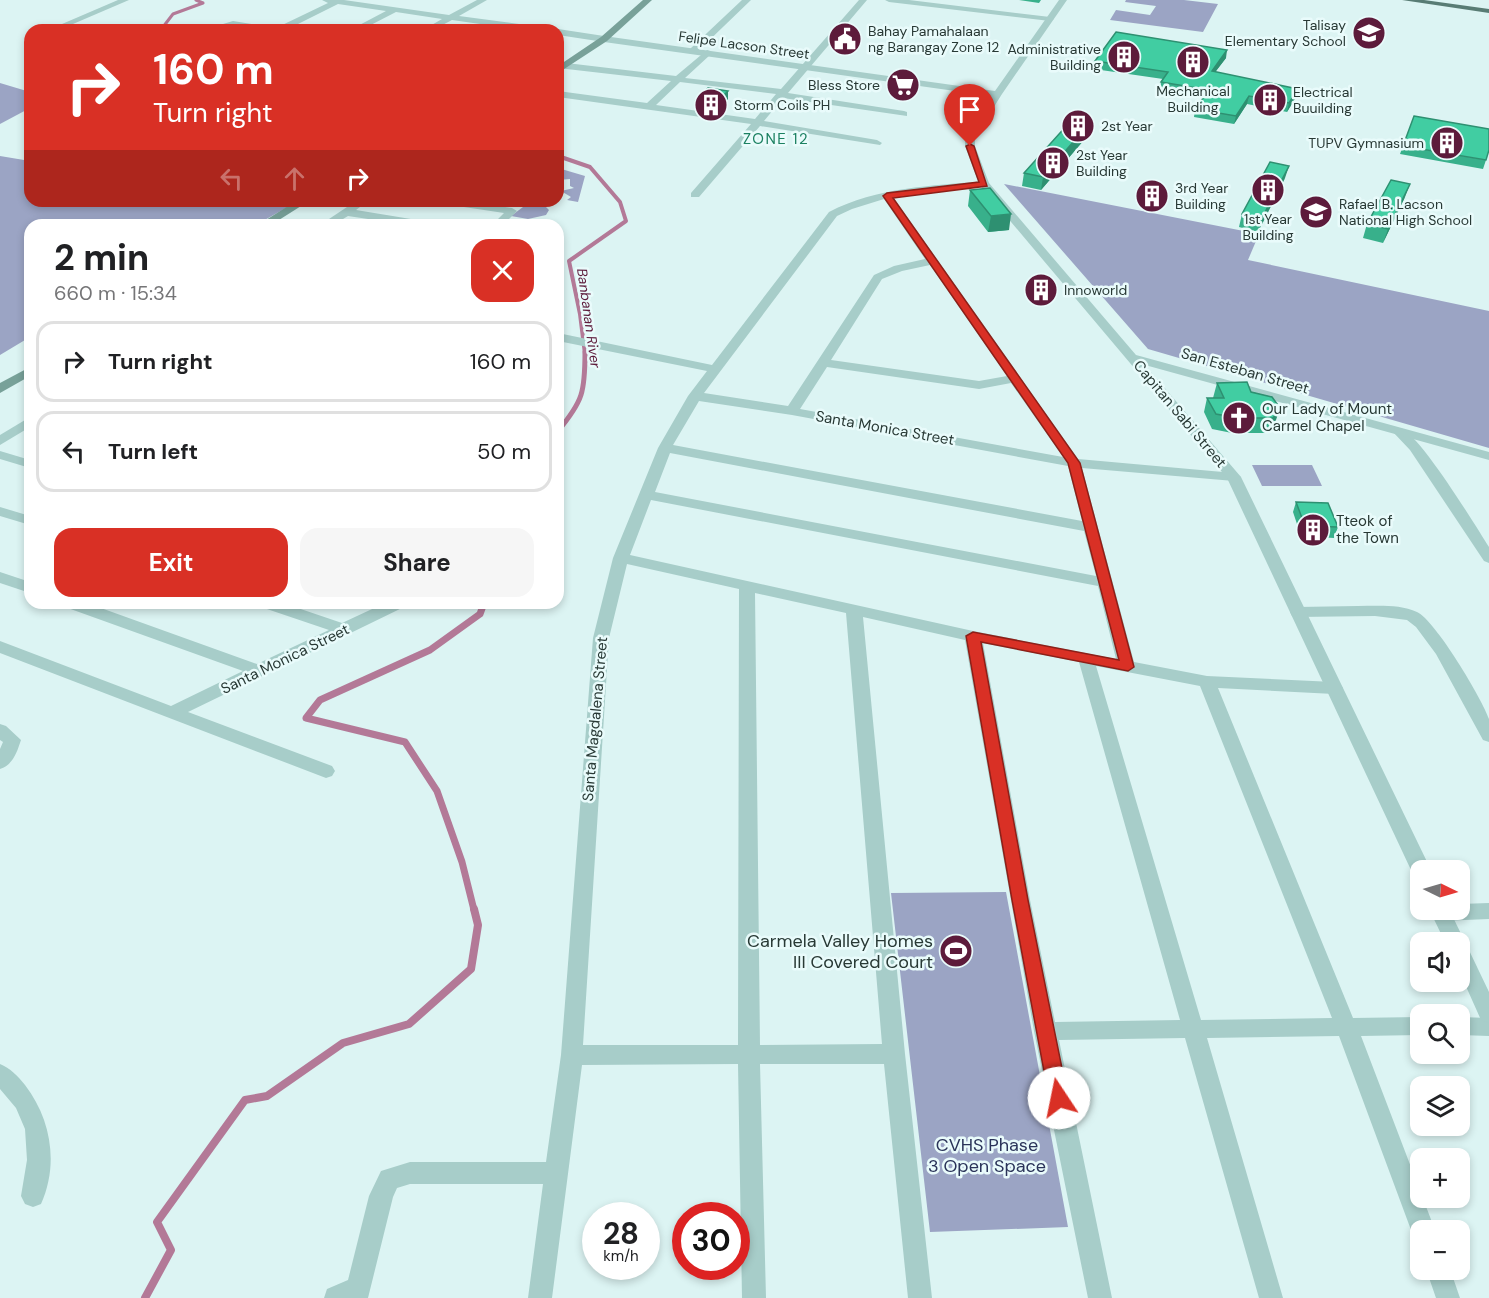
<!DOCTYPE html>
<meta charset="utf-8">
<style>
body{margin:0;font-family:"DM Sans",sans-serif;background:#f6f6f6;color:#202124;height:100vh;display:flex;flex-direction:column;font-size:22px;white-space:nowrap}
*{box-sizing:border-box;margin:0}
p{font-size:20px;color:#757577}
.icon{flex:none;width:33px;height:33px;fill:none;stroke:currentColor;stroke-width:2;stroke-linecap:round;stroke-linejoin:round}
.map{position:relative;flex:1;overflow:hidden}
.details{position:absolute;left:24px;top:219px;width:540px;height:390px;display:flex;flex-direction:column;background:#fff;border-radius:18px;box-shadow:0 3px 9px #0003}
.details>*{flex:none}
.banner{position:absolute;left:24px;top:24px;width:540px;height:183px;border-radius:18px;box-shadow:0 3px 9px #0003;background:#d93025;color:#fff;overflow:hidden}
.needle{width:39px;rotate:95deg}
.fabs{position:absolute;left:1410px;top:860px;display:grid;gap:12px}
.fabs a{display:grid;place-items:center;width:60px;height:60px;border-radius:12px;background:#fff;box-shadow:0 3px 9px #0003;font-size:30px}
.speed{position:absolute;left:582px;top:1202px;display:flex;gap:12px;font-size:30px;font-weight:700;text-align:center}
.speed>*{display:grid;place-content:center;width:78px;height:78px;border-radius:50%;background:#fff;box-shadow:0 3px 9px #0003;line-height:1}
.speed small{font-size:15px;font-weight:400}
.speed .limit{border:9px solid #d22;background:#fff;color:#111}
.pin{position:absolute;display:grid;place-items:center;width:51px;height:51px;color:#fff;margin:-62px -26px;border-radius:50% 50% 50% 0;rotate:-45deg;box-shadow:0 0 6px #0007}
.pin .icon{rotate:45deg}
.me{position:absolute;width:66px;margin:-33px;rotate:349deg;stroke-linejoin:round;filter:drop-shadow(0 0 4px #0008)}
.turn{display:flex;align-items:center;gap:21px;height:126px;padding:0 30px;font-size:27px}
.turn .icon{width:78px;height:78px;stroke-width:2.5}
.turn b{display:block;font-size:42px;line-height:51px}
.lanes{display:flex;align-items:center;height:57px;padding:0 30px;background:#0003;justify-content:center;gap:30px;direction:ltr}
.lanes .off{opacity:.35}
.round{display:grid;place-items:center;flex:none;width:63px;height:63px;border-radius:18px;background:#f6f6f6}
.headline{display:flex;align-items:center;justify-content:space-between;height:102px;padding:0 30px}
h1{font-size:36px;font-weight:700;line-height:45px}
.button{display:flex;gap:12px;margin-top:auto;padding:12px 30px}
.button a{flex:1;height:69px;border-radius:18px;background:#d93025;color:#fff;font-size:24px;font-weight:700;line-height:69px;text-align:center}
.button a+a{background:#f6f6f6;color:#202124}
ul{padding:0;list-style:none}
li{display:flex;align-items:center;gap:18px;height:81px;margin:0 12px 9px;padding:0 18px;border:3px solid #e0e0e0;border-radius:18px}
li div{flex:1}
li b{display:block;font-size:22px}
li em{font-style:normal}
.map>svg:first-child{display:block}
.green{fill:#9ba4c4}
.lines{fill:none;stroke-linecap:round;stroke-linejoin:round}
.stream-far4{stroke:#b37997;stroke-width:3}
.stream-far3{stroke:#b37997;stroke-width:4}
.stream-far2{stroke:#b37997;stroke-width:5}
.stream-far1{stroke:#b37997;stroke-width:7}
.stream{stroke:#b37997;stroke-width:8}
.minor{fill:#a7cdc9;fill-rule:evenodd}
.tertiary{fill:#a7cdc9;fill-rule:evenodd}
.secondary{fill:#78a199;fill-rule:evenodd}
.primary{fill:#587c74;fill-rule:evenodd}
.wall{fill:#38b08b}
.shaded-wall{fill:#2e9071}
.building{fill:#41cda2;stroke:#2e9071;stroke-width:1.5}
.route{fill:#d93025;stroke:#8d1f18;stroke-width:1.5}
.labels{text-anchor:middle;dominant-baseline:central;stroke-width:5;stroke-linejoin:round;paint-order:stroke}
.far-poi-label{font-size:14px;fill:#283935;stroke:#e9fbfb;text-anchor:start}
.far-street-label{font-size:14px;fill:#283935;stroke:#e9fbfb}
.far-water-label{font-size:14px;font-style:italic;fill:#5d1b3b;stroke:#e9fbfb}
.far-quarter-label{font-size:15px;letter-spacing:1.5px;fill:#1b8161;stroke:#e9fbfb}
.street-label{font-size:15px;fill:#283935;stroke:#e9fbfb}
.poi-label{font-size:15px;fill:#283935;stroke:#e9fbfb;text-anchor:start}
.near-poi-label{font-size:18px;fill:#283935;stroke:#e9fbfb;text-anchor:end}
.near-park-label{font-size:18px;fill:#2a3359;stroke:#e9fbfb}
</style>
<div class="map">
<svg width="1489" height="1298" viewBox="0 0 1489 1298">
<rect width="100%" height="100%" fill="#dcf4f3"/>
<path class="green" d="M1126,0H1184L1218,4L1203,32L1110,20L1116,10L1150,15L1156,6L1125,2Z
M0,83L30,92V108L0,124Z
M0,156L30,161V201H298L256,225H30V337L0,355Z
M558,168L585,176L578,202L567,200L571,197L561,191L574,188L570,186V179L558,180Z
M1004,184L1259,234L1248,260L1489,311V448L1148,349Z
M531,201L543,204L549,210L546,215L528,219L511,216Z
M1252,465H1312L1322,486H1262Z
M1006,892L1068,1227L930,1232L891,893Z"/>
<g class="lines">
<path class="stream-far4" d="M164,30L163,27L173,14L203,3L196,0
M558,156L562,157"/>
<path class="stream-far3" d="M558,156L590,167L620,202L626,221L569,261L580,314L585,354"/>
<path class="stream-far2" d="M558,431C583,401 585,392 585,352"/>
<path class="stream-far1" d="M474,910L462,862L437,791L405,742L306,718L320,700L430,650L480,614L484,603"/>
<path class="stream" d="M145,1298L171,1250L157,1222L245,1100L267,1096L343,1043L409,1024L471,969L478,925L474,909"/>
<path class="minor" d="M118,0H129L59,30H48Z
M322,0H344L449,15L477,0H487L459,16L541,27L545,30H523L452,20L433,30H423L442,19L396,12L361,30H350L386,11L338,4L286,30H256L233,27L203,30L233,21L276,28L328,3Z
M742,0H751L696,53H690V49Z
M859,0H867L788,93L904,111L907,112V116L783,98L764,121L877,140L882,143L880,145L760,126L699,197H691V193L751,124L558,97V91L647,103L671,81L558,68V62L676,76L707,50L710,51V55L685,78L781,89ZM680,82L776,94L755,119L656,105Z
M885,0H909L1050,17L1054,19L1050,21L889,2Z
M558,29L604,36L608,39L604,42L558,35V30H556Z
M984,181L989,184L988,186L893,197L1078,459L1234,473L1241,477L1234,481L1082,468L1134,662L1207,676L1334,682L1340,684L1343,688L1340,692L1334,694L1218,688L1353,1018L1420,1017V1035L1361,1036L1435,1230H1420V1241L1414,1238L1339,1036L1207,1038L1283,1298H1259L1185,1038L1059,1040L1112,1298H1088L1034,1031L965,640L863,617L905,1054L932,1298H908L884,1064H760L766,1298H742L738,1064L582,1065L552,1298H528L543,1184H410L397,1188L393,1197L368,1298H324L327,1289L348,1280L369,1196L381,1171L410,1162H546L561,1055L593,638L613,558L658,448L688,396L707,371L558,341V333L712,365L829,212C877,187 932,186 984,181ZM884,199L925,259L894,266L874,275L788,406L704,393L837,216L852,209ZM930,265L1007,376L979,381L831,360L882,279L902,271ZM827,367L979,389L1011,383L1063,457L800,409ZM699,401L792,415L1068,466L1082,521L673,445ZM670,453L1084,531L1096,576L655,492ZM651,500L1098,586L1116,659L973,631L630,555ZM627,564L739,589L738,1045H583L609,638ZM755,593L846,613L882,1044L760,1045ZM983,643L1079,662L1180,1020L1055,1022L1030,900ZM1096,666L1200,686L1332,1018L1201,1020Z
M356,201H368L356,210L429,222L434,225H408L348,216L333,225H320Z
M439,201H466L512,208L517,211L503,225H492L504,213L444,204Z
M30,417V427L0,445V435Z
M1400,428C1419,433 1475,525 1489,547V563L1484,561L1410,450L1393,432Z
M0,451L30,460V468L0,459Z
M0,507L30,516V525L0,516Z
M0,572L30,582V593L0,583Z
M63,603H87L257,664L329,630L261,607L259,603H283L342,623L385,603H406L404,607L188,712L332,766L335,771L332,776L326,778L0,653V641L171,706L243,671L65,607Z
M1358,606C1377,606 1400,604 1417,612C1435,620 1483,700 1489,719C1489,726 1489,735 1489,742L1483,740L1436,654L1416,627L1407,620L1375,616L1298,617L1292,616L1290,612L1292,608L1298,607Z
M0,724L6,726L21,740C17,752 13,765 0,769V749L3,742L0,740Z
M1489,903V919L1441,921L1434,919L1431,913L1433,909H1460V904Z
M1460,1017L1489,1018V1036L1460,1035Z
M0,1064C10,1068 18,1076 25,1085C51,1119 59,1164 41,1204L33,1207L25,1204L21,1196L27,1160L25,1129L16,1108L0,1089Z
M1426,1269H1450L1460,1298H1436Z"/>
<path class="tertiary" d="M1059,0H1067L1002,94L975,137V146L989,183L1136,355L1489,452V460L1145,365L1241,477L1431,870H1420V877L1414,875L1411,870L1227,478L979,184L965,146V137L991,96L604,42L600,39L604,36L995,91Z
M1429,909H1449L1465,942L1464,945L1467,946L1489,992V1023L1481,1020L1460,973V942H1445Z"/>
<path class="secondary" d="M643,0H652L607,41L558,73V66L601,37Z
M296,201H309L271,225H258Z
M30,367V376L0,393V383Z"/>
<path class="primary" d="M1402,0H1424L1489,9V13Z"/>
</g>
<path class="wall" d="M1019,0H1041L1039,3Z
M1226,58L1215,72L1296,97L1287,112L1247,104L1234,124L1194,117L1195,109L1203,97L1160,90L1161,82L1163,79L1094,69L1095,61Z
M728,91V99L716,111L696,108V100Z
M1084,140L1041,190L1022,186L1024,173Z
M1403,146L1486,160L1483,169L1400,154Z
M1285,178L1258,232L1239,227L1242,214Z
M970,190L1009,230L988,232L968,206Z
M1405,197L1383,243L1363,238L1367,224Z
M1217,383L1272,397L1275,423L1268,433H1232L1212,429L1204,412L1207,398H1213Z
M1296,502L1338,527L1334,538L1301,536L1293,512Z"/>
<path class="shaded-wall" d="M1227,50L1226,58L1210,79L1212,71Z
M1298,89L1296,97L1287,112L1289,103Z
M728,91V99L716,111V103Z
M1249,96L1247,104L1234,124L1236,116Z
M1086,127L1084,140L1041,190L1043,177Z
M1289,166L1285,178L1258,232L1262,218Z
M1410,184L1405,197L1383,243L1388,229Z
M1011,214L1009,230L988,232L991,216Z
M1280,408L1275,423L1268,433L1273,418Z"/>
<path class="building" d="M1116,32L1227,50L1212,71L1298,89L1289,103L1249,96L1236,116L1195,109L1209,90L1161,82L1168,72L1095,61Z
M708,88L728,91L716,103L696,100Z
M1414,116L1489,129V150L1486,160L1403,146Z
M1068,124L1086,127L1043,177L1024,173Z
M1270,162L1289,166L1262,218L1242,214Z
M1391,180L1410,184L1388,229L1367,224Z
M990,188L1011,214L991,216L970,190Z
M1247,382L1251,392L1272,397L1280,408L1273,418H1237L1216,414L1207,398H1224L1217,383Z
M1296,502L1328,503L1338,527L1305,526Z"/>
<path class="route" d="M970,144L974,146L987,186L893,198L1080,463L1134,667L1128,671L981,642L1028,900L1068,1098L1065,1104L1059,1106L1052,1104L1049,1098L1012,900L966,636L973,632L1119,660L1068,463L883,196L887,193L979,182L966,146Z"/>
<defs>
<symbol id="school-disc" viewBox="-11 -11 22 22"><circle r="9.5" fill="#5d1b3b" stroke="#e9fbfb"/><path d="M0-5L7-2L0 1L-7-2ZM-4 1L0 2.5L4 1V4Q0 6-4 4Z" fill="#fff"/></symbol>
<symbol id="civic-disc" viewBox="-11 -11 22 22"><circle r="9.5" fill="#5d1b3b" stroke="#e9fbfb"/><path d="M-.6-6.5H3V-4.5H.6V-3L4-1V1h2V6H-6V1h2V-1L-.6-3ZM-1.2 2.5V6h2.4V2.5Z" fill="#fff"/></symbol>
<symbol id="building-disc" viewBox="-11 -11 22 22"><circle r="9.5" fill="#5d1b3b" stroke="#e9fbfb"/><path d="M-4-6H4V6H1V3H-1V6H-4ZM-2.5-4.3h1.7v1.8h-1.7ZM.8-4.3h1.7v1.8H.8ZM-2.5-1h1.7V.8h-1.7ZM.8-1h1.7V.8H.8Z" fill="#fff"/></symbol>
<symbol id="supermarket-disc" viewBox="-11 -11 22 22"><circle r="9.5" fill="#5d1b3b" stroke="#e9fbfb"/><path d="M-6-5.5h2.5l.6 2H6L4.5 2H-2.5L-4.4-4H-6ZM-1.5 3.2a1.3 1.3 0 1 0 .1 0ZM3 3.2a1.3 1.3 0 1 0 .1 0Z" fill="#fff"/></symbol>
<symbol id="church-disc" viewBox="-11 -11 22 22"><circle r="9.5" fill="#5d1b3b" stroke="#e9fbfb"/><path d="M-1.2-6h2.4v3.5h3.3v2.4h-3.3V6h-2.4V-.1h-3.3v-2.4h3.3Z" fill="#fff"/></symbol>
<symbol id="stadium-disc" viewBox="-11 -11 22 22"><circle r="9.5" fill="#5d1b3b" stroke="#e9fbfb"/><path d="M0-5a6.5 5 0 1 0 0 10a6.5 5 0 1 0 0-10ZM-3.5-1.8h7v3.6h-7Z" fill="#fff"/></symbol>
</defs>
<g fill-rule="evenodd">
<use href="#school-disc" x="1350" y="14" width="38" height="38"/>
<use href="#civic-disc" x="826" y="20" width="38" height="38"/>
<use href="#building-disc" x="1105" y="38" width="38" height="38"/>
<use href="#building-disc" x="1174" y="43" width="38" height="38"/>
<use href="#supermarket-disc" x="884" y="66" width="38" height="38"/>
<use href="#building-disc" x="1251" y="81" width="38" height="38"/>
<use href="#building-disc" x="692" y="86" width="38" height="38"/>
<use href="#building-disc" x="1059" y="107" width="38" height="38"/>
<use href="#building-disc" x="1428" y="124" width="38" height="38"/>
<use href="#building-disc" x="1034" y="144" width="38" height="38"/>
<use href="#building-disc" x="1249" y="171" width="38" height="38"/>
<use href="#building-disc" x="1133" y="177" width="38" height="38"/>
<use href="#school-disc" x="1297" y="193" width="38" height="38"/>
<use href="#building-disc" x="1022" y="271" width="38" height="38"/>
<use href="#church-disc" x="1220" y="399" width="38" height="38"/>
<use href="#building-disc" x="1294" y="511" width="38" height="38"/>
<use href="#stadium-disc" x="937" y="932" width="38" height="38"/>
</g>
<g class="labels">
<g class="far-poi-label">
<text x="1346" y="25" text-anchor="end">Talisay<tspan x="1346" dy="16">Elementary School</tspan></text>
<text x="868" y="31">Bahay Pamahalaan<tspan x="868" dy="16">ng Barangay Zone 12</tspan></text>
<text x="1101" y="49" text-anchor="end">Administrative<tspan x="1101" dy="16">Building</tspan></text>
<text x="880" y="85" text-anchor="end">Bless Store</text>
<text x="1193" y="91" text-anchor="middle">Mechanical<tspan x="1193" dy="16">Building</tspan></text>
<text x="1293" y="92">Electrical<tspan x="1293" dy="16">Buuilding</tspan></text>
<text x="734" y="105">Storm Coils PH</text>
<text x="1101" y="126">2st Year</text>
<text x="1424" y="143" text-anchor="end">TUPV Gymnasium</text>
<text x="1076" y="155">2st Year<tspan x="1076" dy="16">Building</tspan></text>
<text x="1175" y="188">3rd Year<tspan x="1175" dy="16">Building</tspan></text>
<text x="1339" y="204">Rafael B. Lacson<tspan x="1339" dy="16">National High School</tspan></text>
<text x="1268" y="219" text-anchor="middle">1st Year<tspan x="1268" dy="16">Building</tspan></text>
<text x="1064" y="290">Innoworld</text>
</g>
<g class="far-street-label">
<text transform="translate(744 45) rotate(8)">Felipe Lacson Street</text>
</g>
<g class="far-water-label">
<text transform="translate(589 318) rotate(82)">Banbanan River</text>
</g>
<g class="far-quarter-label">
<text x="776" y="139">ZONE 12</text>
</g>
<g class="street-label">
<text transform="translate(1245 371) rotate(16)">San Esteban Street</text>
<text transform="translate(1180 414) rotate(50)">Capitan Sabi Street</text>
<text transform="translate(885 428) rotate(10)">Santa Monica Street</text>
<text transform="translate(285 659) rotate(-26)">Santa Monica Street</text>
<text transform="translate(595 719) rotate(-85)">Santa Magdalena Street</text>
</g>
<g class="poi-label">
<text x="1262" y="409">Our Lady of Mount<tspan x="1262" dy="17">Carmel Chapel</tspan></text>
<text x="1336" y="521">Tteok of<tspan x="1336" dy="17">the Town</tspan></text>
</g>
<g class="near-poi-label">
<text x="933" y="941">Carmela Valley Homes<tspan x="933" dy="21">III Covered Court</tspan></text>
</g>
<g class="near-park-label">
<text x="987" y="1145">CVHS Phase<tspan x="987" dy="21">3 Open Space</tspan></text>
</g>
</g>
</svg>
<div class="fabs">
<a><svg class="needle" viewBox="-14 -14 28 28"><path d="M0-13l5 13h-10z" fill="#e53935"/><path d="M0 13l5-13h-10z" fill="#757577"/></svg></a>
<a><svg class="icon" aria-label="sound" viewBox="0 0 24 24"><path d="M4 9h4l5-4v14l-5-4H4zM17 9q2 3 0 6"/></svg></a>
<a><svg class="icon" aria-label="search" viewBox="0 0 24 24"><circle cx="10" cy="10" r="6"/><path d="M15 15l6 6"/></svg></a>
<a><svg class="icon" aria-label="layers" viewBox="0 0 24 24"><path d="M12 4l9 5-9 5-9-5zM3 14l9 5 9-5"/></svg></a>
<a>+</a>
<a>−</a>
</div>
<div class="speed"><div>28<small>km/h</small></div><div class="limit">30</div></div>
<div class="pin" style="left:970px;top:146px;background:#d93025"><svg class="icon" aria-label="arrive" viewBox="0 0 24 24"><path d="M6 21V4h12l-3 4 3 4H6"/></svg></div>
<svg class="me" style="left:1059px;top:1098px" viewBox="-20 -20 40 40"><circle r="19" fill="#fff"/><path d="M0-13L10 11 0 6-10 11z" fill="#d93025"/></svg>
<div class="banner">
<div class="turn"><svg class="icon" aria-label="right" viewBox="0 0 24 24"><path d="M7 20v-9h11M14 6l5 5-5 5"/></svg><div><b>160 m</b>Turn right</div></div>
<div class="lanes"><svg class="icon off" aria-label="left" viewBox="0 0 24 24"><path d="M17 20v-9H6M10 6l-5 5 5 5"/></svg><svg class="icon off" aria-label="ahead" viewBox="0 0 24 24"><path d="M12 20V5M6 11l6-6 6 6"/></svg><svg class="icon" aria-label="right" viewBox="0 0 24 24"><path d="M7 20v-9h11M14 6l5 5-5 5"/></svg></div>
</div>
<section class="details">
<div class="headline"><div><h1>2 min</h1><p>660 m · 15:34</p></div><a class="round" style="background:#d93025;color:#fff"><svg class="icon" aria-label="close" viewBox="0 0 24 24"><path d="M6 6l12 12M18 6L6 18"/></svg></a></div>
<ul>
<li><svg class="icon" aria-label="right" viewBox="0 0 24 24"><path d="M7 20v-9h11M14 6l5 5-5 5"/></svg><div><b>Turn right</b></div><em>160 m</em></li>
<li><svg class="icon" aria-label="left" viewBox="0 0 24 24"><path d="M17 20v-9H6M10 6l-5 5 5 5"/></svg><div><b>Turn left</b></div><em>50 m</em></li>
</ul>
<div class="button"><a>Exit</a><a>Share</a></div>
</section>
</div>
